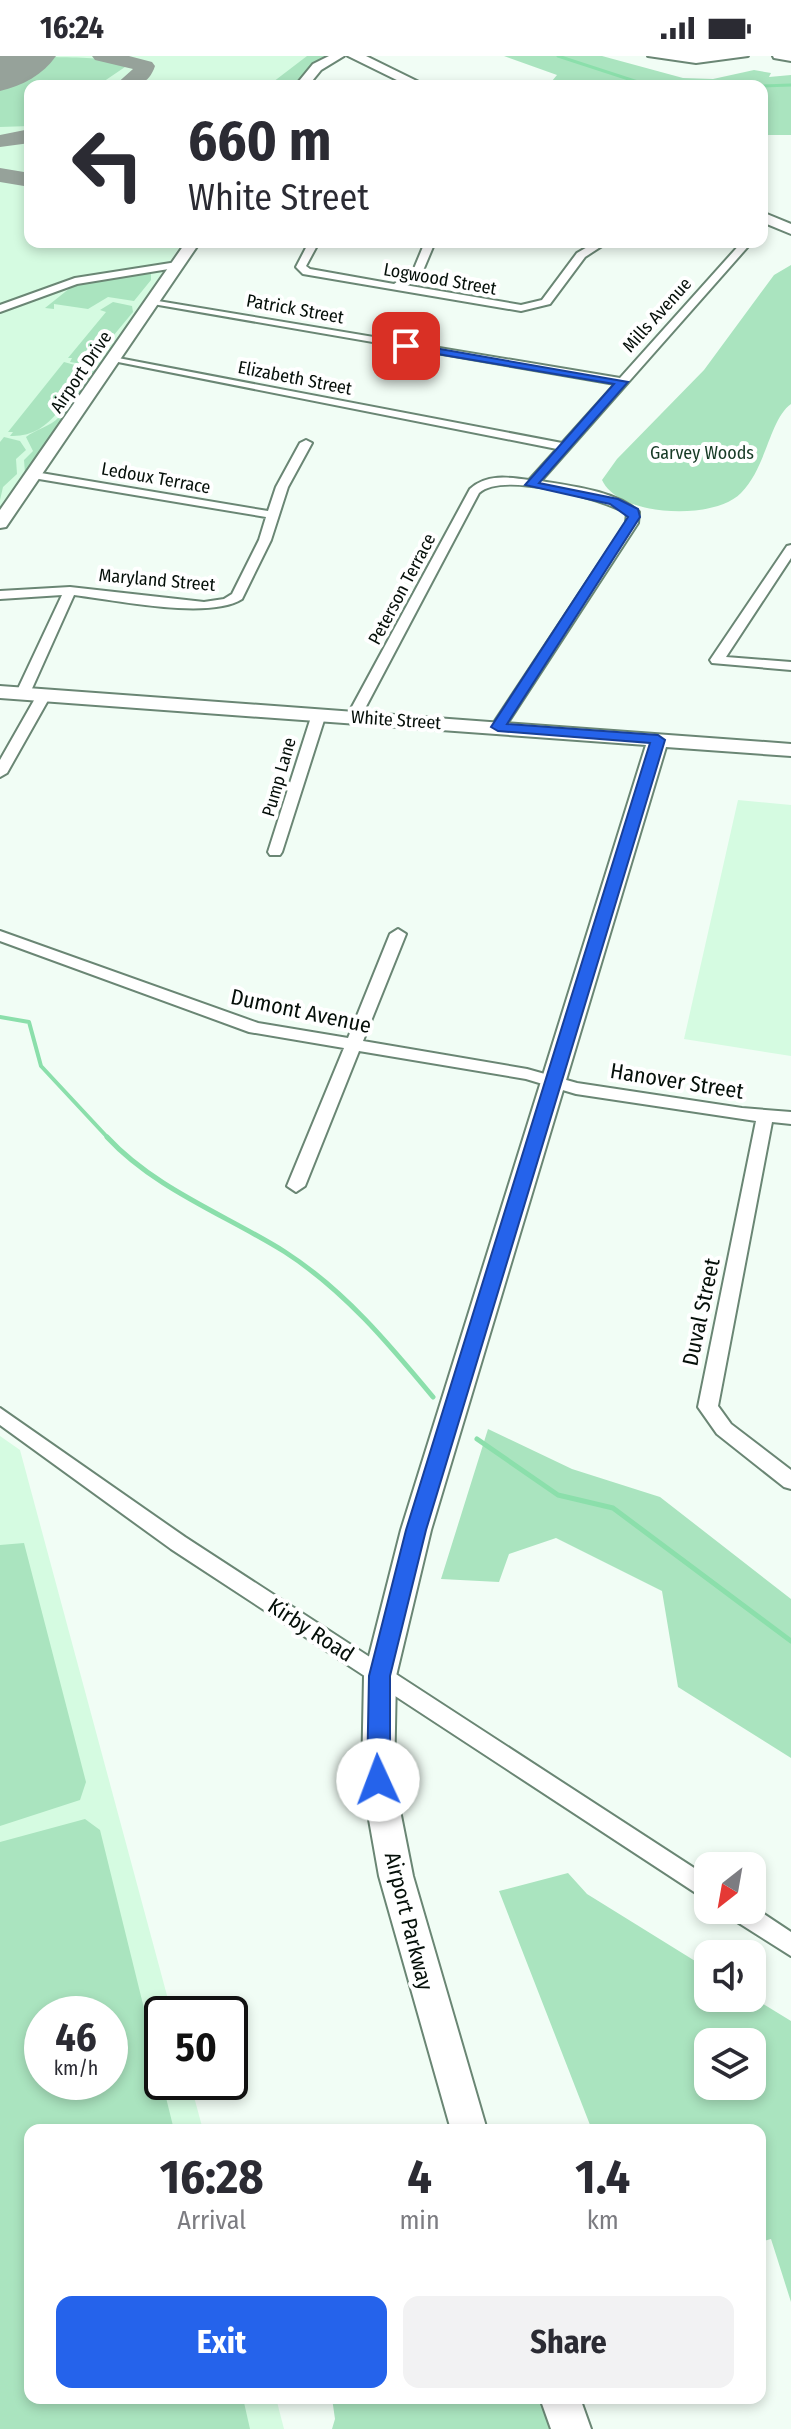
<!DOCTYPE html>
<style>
body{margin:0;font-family:"Fira Sans Condensed",sans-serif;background:#f2f2f3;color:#2b2b33;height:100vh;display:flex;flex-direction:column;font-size:30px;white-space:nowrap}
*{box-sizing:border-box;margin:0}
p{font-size:26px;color:#7c7c81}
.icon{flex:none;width:44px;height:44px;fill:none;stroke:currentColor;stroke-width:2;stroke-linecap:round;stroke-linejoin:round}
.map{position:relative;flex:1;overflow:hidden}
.drawer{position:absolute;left:24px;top:2068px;width:742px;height:280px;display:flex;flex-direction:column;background:#fff;border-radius:16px;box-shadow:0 4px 12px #0003}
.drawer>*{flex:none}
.guide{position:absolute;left:24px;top:24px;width:744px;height:168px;border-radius:16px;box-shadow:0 4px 12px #0003;background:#fff;color:#2b2b33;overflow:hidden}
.needle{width:52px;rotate:211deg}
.buttons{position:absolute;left:694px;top:1796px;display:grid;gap:16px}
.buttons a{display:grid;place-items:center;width:72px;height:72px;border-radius:16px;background:#fff;box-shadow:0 4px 12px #0003;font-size:40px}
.speed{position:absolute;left:24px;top:1940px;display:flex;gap:16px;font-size:40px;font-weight:700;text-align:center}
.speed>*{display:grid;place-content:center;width:104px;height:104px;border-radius:50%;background:#fff;box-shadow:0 4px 12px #0003;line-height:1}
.speed small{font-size:20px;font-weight:400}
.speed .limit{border:4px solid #111;border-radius:12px;background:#fff;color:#111}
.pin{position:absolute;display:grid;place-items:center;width:68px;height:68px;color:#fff;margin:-34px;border-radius:16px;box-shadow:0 4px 12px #0006}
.me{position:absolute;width:88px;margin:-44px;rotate:358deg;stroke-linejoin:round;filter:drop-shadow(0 0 6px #0008)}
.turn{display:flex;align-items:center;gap:28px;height:168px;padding:0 32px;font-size:36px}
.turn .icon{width:104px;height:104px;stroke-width:2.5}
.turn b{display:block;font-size:56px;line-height:68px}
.eta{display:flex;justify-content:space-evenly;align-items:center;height:136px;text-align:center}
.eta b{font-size:48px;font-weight:700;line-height:56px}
.action{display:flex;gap:16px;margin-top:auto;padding:16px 32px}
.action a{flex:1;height:92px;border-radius:16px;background:#2563eb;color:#fff;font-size:32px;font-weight:700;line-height:92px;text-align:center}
.action a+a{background:#f2f2f3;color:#2b2b33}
.status{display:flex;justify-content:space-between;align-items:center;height:56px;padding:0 40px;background:#fff;direction:ltr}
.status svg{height:22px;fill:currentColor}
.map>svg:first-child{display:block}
.built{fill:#d5fbe1;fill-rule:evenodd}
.green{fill:#aae4bf;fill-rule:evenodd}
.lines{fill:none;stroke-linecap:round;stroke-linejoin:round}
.stream-far2{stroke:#8bdfab;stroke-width:3}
.stream-far1{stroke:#8bdfab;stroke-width:4}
.stream{stroke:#8bdfab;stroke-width:5}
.taxiway{fill:#96a29a;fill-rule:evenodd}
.runway{fill:#96a29a;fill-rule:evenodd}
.street-casing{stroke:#6a8674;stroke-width:4}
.secondary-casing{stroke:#6a8674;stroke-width:4}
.primary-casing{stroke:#6a8674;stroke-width:4}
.street{fill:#fff;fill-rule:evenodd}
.secondary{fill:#fff;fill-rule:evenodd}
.primary{fill:#fff;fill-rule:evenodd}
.route{fill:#2563eb;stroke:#184099;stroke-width:2}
.labels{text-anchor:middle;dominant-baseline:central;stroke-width:8;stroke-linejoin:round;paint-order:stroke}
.far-street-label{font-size:18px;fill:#050f09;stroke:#fff}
.far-park-label{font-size:18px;fill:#163a25;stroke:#fff}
.street-label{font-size:22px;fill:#050f09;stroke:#fff}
</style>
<div class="status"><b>16:24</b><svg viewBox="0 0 49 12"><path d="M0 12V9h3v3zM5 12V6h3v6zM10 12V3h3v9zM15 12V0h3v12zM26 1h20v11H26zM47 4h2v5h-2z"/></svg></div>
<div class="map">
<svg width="791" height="2373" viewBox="0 0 791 2373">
<rect width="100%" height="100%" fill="#f1fdf5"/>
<path class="built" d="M0,0H332L296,30H30V186H183L0,456Z
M738,744L791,749V1000L684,983Z
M0,1380L20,1394L172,1958H162V2026H190L203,2074H30V2342H276L284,2373H0ZM42,1958H110V2026H42Z"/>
<path class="green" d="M307,0H332L296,30H279L280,27L273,26Z
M504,0H602L683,22L713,23L754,14L771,17L769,21L791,19V79H762V30H562L552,25L557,19Z
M55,1C75,2 109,0 125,11L97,30H30V70L0,71V33Z
M791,209V348C769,364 767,411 741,437C714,465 619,461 602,424L617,403L704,314L774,219Z
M151,217V224L134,245L108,241L88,253L54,248V253L45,252L75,228Z
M113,246L132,250L133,256L89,309L70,306L72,302H68L106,256L100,254Z
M64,306L86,312C67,339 53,382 10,380L13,376H8Z
M90,313H99L0,456V450C7,445 19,426 25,417L24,404L33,395L26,381C36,373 50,371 59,361C74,347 76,327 90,313Z
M4,381L20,385L26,394L16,403L17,418L3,431L0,444V386Z
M488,1373L572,1413L660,1441L791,1543V1702L678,1631L662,1535L556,1482L509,1498L499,1526L441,1523Z
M24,1487L86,1726L80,1744L0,1770V1489Z
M85,1763L100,1774L174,2074H30V2342H243L250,2373H0V1786ZM42,1958H110V2026H42Z
M568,1817L587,1838L708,1913V1942L752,1941L791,1965V2246L771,2183L760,2186V2074H592L499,1835ZM708,1986H752V2030H708Z
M332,2342H542L554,2373H332L335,2363Z"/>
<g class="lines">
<path class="stream-far2" d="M558,0L650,30
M762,30L791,29"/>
<path class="stream-far1" d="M0,961L29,966L41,1010L109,1083"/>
<path class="stream" d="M107,1081C155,1133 226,1159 285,1196C344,1234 389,1288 433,1341
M477,1383L558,1439L613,1452L791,1585"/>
<path class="taxiway" d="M19,0H42L27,9L20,7Z
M92,0H129L152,6L155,10C148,31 134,30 114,30L133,13L95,4Z
M30,73V87L0,91V79Z
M0,112L30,117V131L0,126Z"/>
<path class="runway" d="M0,0H56C43,19 22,30 0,35Z"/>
<defs>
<path id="street" d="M648,0H748L696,7Z
M773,0H791V5L774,2Z
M309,186H319L306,210L310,213L394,228L413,215L425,186H435L422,217L405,229L521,249L542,244L577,197L596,186H608L585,201L550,248L521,255L303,218L296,211Z
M742,186H752L541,425C571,430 616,435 639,456L638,467L505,671L498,675L491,671L626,467L627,457C599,442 503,415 479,437L361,660L354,664L349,663L347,660L470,433C486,418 508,421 529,424L557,393L108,304L113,301L562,387L615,328L147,247L152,244L620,322Z
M177,206L181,207V211L77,228L0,256V249L75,222Z
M306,384L312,387L288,431L271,484L242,543C209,564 115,544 74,539L30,637L28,640H18L16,637L62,539L0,543V535L70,531L204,546L224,543L232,538L259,484L266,461L33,422L27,418L29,415L268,455L276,431L300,387Z
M791,489V502L726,601L791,606V614L712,607L710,604L787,490Z
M44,635L51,639L7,717L0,721V704L37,639Z
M319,654L326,658L282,796L280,799H270L268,796L312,658Z
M398,873L406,878L363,985L527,1013L577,1027L742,1052L791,1056V1068L772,1066L718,1350L731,1368L791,1414V1433L784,1431L717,1378L698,1351L756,1065L576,1038L526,1023L359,995L305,1130L296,1136L287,1130L344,992L249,976L0,885V875L258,967L348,982L390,878Z
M0,1352L185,1481L708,1821V1845L171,1493L0,1369Z
M752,1850L791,1876V1900L731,1862L727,1854H752Z"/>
<path id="secondary" d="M329,0H344L321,14L308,30H295L313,8Z
M186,186H200L6,471L0,472V454Z
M0,630L791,688V700L666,691L431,1474L396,1620L394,1724L413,1820L487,2074H451L379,1820L362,1724L364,1620L401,1474L646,689L0,642Z
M540,2342H580L591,2373H551Z"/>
<path id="primary" d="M348,0H366L427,30H409Z
M762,156L791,168V178L762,166Z"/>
</defs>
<use href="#street" class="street-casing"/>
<use href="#secondary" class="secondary-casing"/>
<use href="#primary" class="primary-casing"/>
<use href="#street" class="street"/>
<use href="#secondary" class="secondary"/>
<use href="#primary" class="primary"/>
</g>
<path class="route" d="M406,287L628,326L539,427L618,443L638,453L640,461L507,668L658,679L665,684L426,1474L390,1620V1724L386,1731L378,1734L370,1731L367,1724L369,1620L406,1474L650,687L498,675L491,671L628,461L610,448L525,429L614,328L402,292Z"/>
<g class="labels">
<g class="far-street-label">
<text transform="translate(440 223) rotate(10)">Logwood Street</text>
<text transform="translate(295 253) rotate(10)">Patrick Street</text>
<text transform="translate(657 259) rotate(-48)">Mills Avenue</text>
<text transform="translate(81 316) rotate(-56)">Airport Drive</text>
<text transform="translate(295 322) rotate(11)">Elizabeth Street</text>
<text transform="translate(156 422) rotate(10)">Ledoux Terrace</text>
<text transform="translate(157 524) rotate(5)">Maryland Street</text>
<text transform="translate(402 533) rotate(-62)">Peterson Terrace</text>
<text transform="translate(396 664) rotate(4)">White Street</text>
<text transform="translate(279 721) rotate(-74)">Pump Lane</text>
</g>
<g class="far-park-label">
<text x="702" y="397">Garvey Woods</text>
</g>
<g class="street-label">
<text transform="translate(301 955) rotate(12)">Dumont Avenue</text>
<text transform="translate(677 1025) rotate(9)">Hanover Street</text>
<text transform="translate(701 1256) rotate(-78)">Duval Street</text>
<text transform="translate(311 1574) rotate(33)">Kirby Road</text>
<text transform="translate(409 1865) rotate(76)">Airport Parkway</text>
</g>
</g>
</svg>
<div class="buttons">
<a><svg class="needle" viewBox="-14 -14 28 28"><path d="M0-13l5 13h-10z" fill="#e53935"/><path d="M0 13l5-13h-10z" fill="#7c7c81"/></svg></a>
<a><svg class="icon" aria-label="sound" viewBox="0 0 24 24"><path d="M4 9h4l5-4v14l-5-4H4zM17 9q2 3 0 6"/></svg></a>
<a><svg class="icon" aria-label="layers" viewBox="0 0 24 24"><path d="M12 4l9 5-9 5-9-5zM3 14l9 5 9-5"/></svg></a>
</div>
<div class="speed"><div>46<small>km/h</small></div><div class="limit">50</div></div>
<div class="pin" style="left:406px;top:290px;background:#d93025"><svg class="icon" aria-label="arrive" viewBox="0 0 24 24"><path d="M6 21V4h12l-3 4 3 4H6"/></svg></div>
<svg class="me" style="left:378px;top:1724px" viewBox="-20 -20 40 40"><circle r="19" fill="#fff"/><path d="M0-13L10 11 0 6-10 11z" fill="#2563eb"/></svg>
<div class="guide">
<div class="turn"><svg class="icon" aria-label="left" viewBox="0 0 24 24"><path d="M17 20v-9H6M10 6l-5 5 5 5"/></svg><div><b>660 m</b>White Street</div></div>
</div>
<section class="drawer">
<div class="eta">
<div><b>16:28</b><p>Arrival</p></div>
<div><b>4</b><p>min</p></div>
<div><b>1.4</b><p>km</p></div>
</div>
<div class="action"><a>Exit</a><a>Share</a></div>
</section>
</div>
